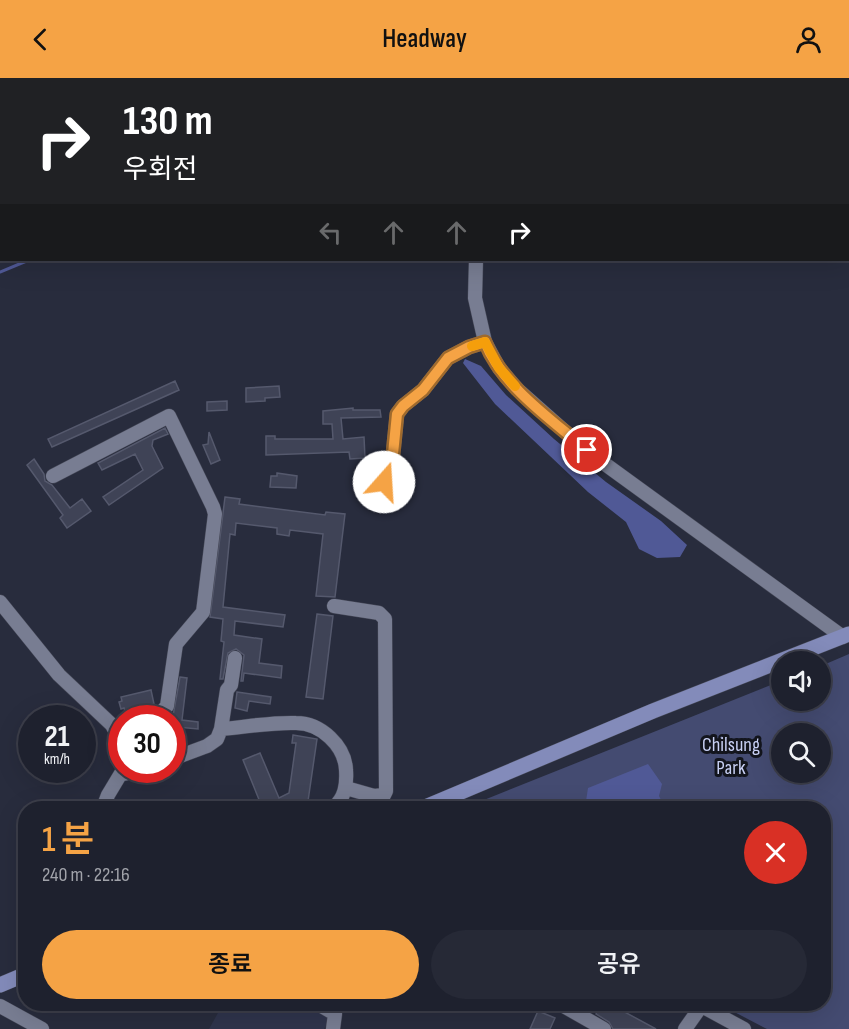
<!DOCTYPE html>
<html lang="ko">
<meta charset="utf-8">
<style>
body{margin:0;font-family:"Sofia Sans Condensed","Noto Sans KR",sans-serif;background:#262936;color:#f1f3f6;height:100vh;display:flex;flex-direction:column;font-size:22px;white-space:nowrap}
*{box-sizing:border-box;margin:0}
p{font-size:20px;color:#a1a3aa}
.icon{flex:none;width:33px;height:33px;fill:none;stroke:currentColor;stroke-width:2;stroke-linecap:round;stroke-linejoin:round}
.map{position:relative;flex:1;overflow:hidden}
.sheet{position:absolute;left:18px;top:723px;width:813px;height:210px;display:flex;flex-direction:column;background:#1e212e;border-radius:24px;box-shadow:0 6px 24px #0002,0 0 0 2px #3c3e4a}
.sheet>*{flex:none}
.banner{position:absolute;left:0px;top:0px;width:849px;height:183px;box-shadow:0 6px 24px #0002,0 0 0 2px #3c3e4a;background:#202124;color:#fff;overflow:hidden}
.controls{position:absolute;left:771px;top:573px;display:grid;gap:12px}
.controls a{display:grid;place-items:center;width:60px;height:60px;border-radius:50%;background:#1e212e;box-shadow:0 6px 24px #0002,0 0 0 2px #3c3e4a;font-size:30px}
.speed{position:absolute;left:18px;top:627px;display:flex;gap:12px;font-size:30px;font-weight:700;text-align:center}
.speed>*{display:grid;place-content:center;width:78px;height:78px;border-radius:50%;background:#1e212e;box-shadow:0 6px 24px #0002,0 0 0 2px #3c3e4a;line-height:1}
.speed small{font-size:15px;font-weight:400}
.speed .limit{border:9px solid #d22;background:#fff;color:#111}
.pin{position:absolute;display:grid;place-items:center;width:51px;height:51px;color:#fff;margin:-26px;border:3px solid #fff;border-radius:50%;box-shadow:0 2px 6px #0007}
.me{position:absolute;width:66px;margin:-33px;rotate:19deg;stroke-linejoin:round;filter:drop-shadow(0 0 4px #0008)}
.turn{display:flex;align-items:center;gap:21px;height:126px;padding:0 24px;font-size:27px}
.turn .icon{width:78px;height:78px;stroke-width:2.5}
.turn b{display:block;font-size:42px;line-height:51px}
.lanes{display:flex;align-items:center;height:57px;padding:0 24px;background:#0003;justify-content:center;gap:30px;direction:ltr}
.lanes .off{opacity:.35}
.round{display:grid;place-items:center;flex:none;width:63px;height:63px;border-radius:32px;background:#262936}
.headline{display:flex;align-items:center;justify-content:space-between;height:102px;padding:0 24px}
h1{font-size:36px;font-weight:600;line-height:45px;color:#f5a345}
.cta{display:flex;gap:12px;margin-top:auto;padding:12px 24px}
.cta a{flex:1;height:69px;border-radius:36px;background:#f5a345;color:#111;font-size:24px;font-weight:600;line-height:69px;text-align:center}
.cta a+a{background:#262936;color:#f1f3f6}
header{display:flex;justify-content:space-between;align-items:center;height:78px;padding:0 24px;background:#f5a345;color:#111;font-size:27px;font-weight:600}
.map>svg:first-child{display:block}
.built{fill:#2f344c}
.green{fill:#444b71;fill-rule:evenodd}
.water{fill:#505996}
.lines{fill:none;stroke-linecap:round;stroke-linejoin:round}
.stream{stroke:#505996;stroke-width:3}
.building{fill:#3f4356;stroke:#55596d;stroke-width:1.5}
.minor-casing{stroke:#464958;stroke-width:15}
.major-casing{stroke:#464958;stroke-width:16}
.minor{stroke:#787d92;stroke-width:14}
.major{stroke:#838bba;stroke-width:15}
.route-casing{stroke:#9f6a2d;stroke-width:15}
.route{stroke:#f5a345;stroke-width:10}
.slow{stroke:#f59e0b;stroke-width:10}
.labels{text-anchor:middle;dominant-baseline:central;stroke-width:6;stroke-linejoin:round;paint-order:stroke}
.park-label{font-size:20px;fill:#c9d1f5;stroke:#13151d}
</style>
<header><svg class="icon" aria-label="back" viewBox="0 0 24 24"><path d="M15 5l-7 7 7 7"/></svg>Headway<svg class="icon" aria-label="person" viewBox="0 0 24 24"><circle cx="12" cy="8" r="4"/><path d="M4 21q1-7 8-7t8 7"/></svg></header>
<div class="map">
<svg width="849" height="951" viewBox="0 0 849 951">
<rect width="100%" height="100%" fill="#282c3d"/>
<path class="built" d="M223,926H312L331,939L324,951H209Z"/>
<path class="green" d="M849,576V951H767L719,926H824V730H464L781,603L782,622H820L821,588ZM782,656H820V694H782Z"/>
<path class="water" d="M465,281L481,288L506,317L554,361L606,404L661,443L687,467L680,479L657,480L639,471L626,444L588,414L495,326L463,285Z
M648,686L662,706L659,718L661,722L674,725L681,730H585L588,710Z"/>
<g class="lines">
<path class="stream" d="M214,0L216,2
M0,194L29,182"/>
</g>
<path class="building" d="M175,303L179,312L52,369L48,361Z
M279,308L280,319L265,320V323L246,324V310Z
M227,323V332L207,333V324Z
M353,330V332H380L381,339L341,340L343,361L364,359L365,380L350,381L349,374L266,377V358H275V361H333L332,346H323V333Z
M165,350L168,356L153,362L152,368L163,390L109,427L103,419L143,392L135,376L102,392L98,385Z
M209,354L220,382L211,386L203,367L208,366Z
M34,381L44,396L45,403L52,407L70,430L82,421L91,433L67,450L60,440L63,437L27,387Z
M277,395L297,398L296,410L270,409L271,398H277Z
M225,419L240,421L239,426L325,437L326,434L345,436L335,519L316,518L323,456L290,452L289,458L277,456V450L236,445L235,457L230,456L223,529L285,537L283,549L235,543L234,557L262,561L259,585L282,588L281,600L244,595L243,603H241L244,577L236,571L228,575L223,601H220L224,564L221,563L223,541L210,539Z
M317,536L333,538L323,621L306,619Z
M180,599L187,600L182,642L198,644V651L177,649L182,668L172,671V643Z
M151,612L154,626L125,633L124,630L121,631L119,624L122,623L121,619Z
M237,614L271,619L270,626L249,623L247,633L235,630Z
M293,657L317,661L307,730H246L260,724L243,682L260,675L279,720L289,715L296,665H292Z
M601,926H610L656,951H613L609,944L596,936Z
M538,933L555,940L550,951H530Z"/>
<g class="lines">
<defs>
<path id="minor" d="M476,182L475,220L485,264L499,290L517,311L587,373L843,559
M53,398L169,338L213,429L215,436L203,534L176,566L167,628L159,637L148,640
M384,404L393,376L397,336L403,328L423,312L448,280L469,269L485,264
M0,524L59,597L112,647L117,656L122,670
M334,528L379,535L385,541L386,713L384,717L374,718L346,710
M221,651C246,649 271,644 296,645C321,645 345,668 346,692C347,707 345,720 333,730
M172,681L207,668L217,661L221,651L227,612L231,607L235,580
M122,696L144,692
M103,730L108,717L123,692
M318,926L335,936L333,951
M560,926L604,951
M698,926L744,951
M0,928L42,951
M685,951L702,927"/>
<path id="major" d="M400,0L406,2
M848,90H849
M423,730L653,633L849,556
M0,907L26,896"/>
</defs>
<use href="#minor" class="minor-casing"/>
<use href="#major" class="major-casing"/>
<use href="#minor" class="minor"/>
<use href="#major" class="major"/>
</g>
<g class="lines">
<defs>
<path id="route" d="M384,404L393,376L397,336L403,328L423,312L448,280L469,269L485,264C502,308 552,342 587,372"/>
</defs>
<use href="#route" class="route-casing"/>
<use href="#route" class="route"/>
<path class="slow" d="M472,268L485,264L499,290L515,308"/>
</g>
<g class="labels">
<g class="park-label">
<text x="731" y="667">Chilsung<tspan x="731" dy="23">Park</tspan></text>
</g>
</g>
</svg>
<div class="controls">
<a><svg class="icon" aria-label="sound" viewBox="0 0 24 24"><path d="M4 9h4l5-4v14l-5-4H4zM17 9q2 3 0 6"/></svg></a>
<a><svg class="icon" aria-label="search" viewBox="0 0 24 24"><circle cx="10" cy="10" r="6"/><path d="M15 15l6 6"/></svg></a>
</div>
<div class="speed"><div>21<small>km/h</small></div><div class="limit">30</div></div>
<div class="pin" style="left:587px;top:372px;background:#d93025"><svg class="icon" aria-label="arrive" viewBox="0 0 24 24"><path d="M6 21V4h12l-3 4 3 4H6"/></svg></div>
<svg class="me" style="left:384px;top:404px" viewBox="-20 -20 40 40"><circle r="19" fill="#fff"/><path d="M0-13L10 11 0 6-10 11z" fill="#f5a345"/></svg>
<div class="banner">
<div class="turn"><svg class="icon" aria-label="right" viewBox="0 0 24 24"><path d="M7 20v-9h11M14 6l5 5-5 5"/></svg><div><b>130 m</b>우회전</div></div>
<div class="lanes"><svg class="icon off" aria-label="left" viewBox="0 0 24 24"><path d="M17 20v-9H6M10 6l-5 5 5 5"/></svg><svg class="icon off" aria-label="ahead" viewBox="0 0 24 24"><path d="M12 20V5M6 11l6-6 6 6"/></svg><svg class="icon off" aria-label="ahead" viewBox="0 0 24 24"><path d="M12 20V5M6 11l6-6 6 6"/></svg><svg class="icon" aria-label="right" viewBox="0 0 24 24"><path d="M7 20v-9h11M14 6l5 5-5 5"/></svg></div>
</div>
<section class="sheet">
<div class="headline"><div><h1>1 분</h1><p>240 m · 22:16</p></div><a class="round" style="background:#d93025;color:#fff"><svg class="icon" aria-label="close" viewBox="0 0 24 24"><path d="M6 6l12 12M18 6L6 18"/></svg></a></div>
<div class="cta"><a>종료</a><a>공유</a></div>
</section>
</div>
